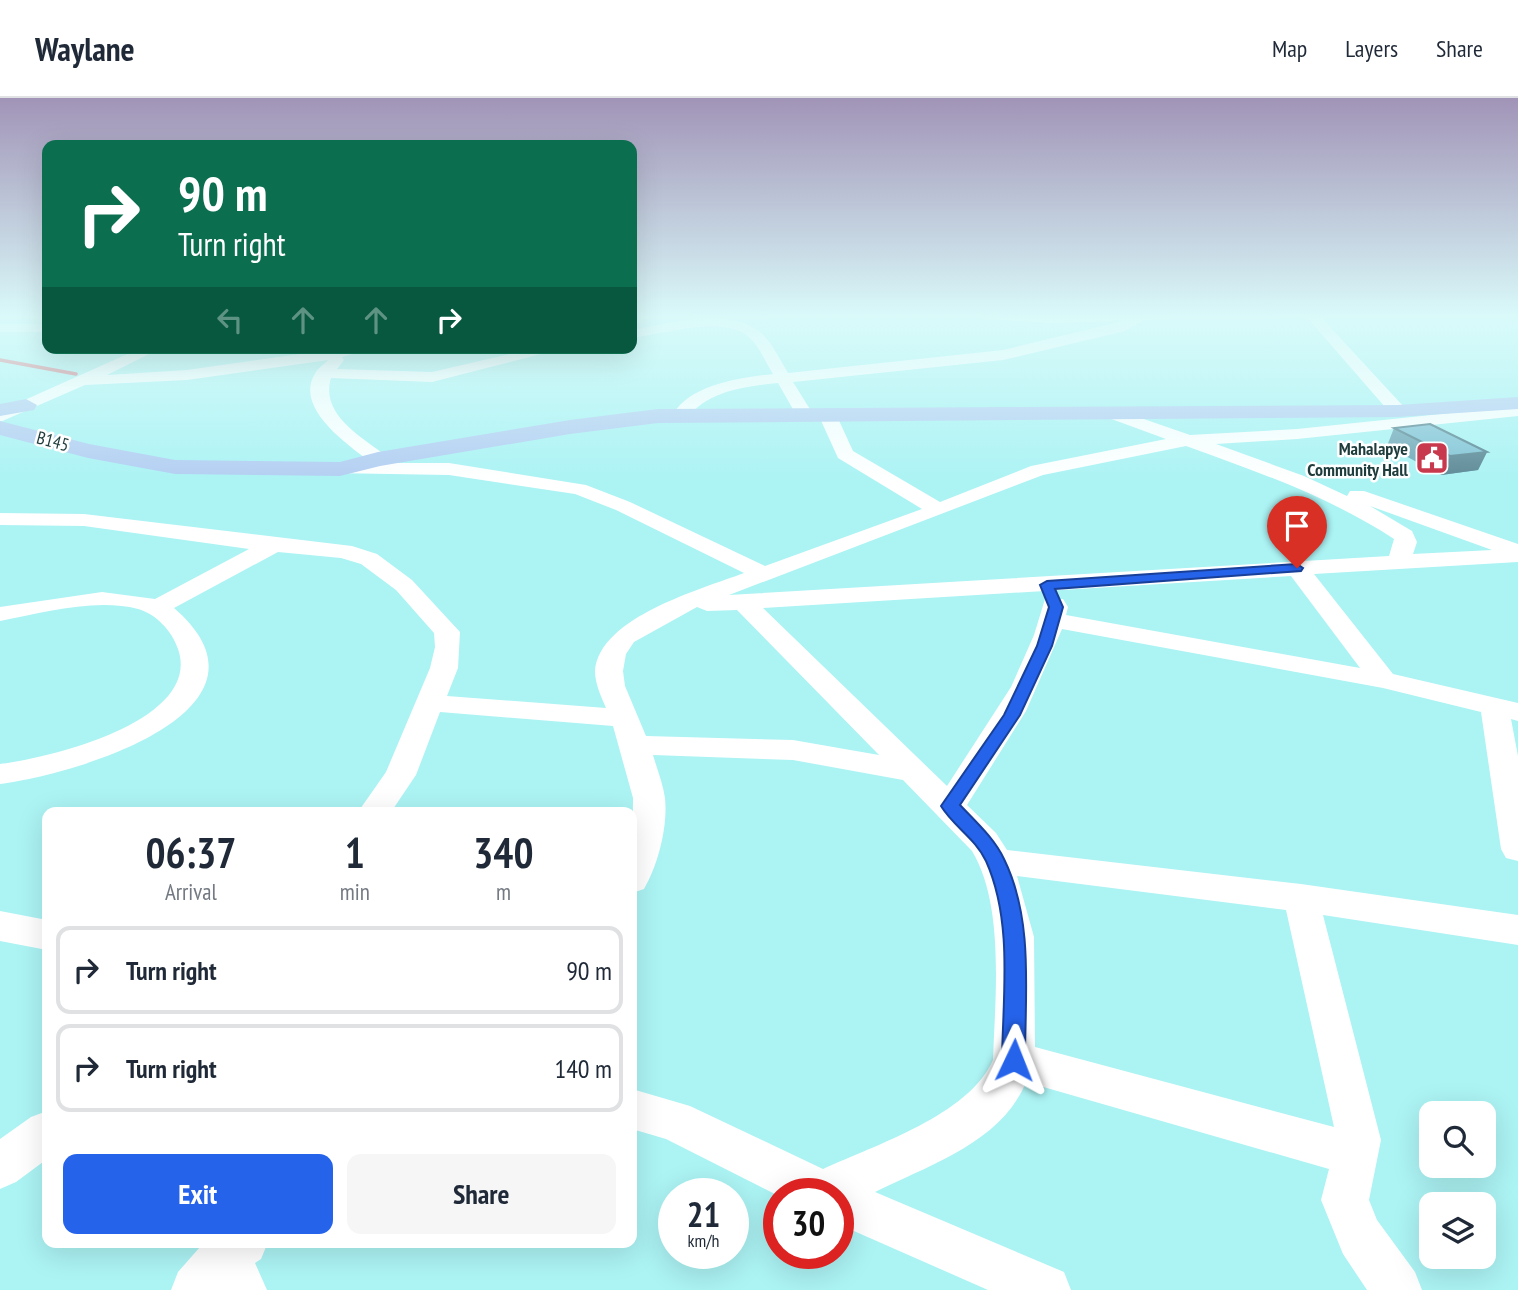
<!DOCTYPE html>
<style>
body{margin:0;font-family:"PT Sans Narrow",sans-serif;background:#f6f6f7;color:#1f2937;height:100vh;display:flex;flex-direction:column;font-size:26px;white-space:nowrap}
*{box-sizing:border-box;margin:0}
p{font-size:23px;color:#747a83}
.icon{flex:none;width:38px;height:38px;fill:none;stroke:currentColor;stroke-width:2;stroke-linecap:round;stroke-linejoin:round}
.map{position:relative;flex:1;overflow:hidden}
.details{position:absolute;left:42px;top:709px;width:595px;height:441px;display:flex;flex-direction:column;background:#fff;border-radius:14px;box-shadow:0 7px 28px #0002}
.details>*{flex:none}
.hud{position:absolute;left:42px;top:42px;width:595px;height:214px;border-radius:14px;box-shadow:0 7px 28px #0002;background:#0b6e4f;color:#fff;overflow:hidden}
.controls{position:absolute;left:1419px;top:1003px;display:grid;gap:14px}
.controls a{display:grid;place-items:center;width:77px;height:77px;border-radius:14px;background:#fff;box-shadow:0 7px 28px #0002;font-size:35px}
.speed{position:absolute;left:658px;top:1080px;display:flex;gap:14px;font-size:35px;font-weight:700;text-align:center}
.speed>*{display:grid;place-content:center;width:91px;height:91px;border-radius:50%;background:#fff;box-shadow:0 7px 28px #0002;line-height:1}
.speed small{font-size:18px;font-weight:400}
.speed .limit{border:10px solid #d22;background:#fff;color:#111}
.pin{position:absolute;display:grid;place-items:center;width:60px;height:60px;color:#fff;margin:-72px -30px;border-radius:50% 50% 50% 0;rotate:-45deg;box-shadow:0 0 7px #0007}
.pin .icon{rotate:45deg}
.me{position:absolute;width:77px;margin:-38px;rotate:2deg;stroke-linejoin:round;filter:drop-shadow(0 0 5px #0008)}
.turn{display:flex;align-items:center;gap:24px;height:147px;padding:0 21px;font-size:32px}
.turn .icon{width:91px;height:91px;stroke-width:2.5}
.turn b{display:block;font-size:49px;line-height:60px}
.lanes{display:flex;align-items:center;height:66px;padding:0 21px;background:#0003;justify-content:center;gap:35px;direction:ltr}
.lanes .off{opacity:.35}
.eta{display:flex;justify-content:space-evenly;align-items:center;height:119px;text-align:center}
.eta b{font-size:42px;font-weight:700;line-height:49px}
.action{display:flex;gap:14px;margin-top:auto;padding:14px 21px}
.action a{flex:1;height:80px;border-radius:14px;background:#2563eb;color:#fff;font-size:28px;font-weight:700;line-height:80px;text-align:center}
.action a+a{background:#f6f6f7;color:#1f2937}
ul{padding:0;list-style:none}
li{display:flex;align-items:center;gap:21px;height:88px;margin:0 14px 10px;padding:0 7px;border:4px solid #e0e1e3;border-radius:14px}
li div{flex:1}
li b{display:block;font-size:26px}
li em{font-style:normal}
header{display:flex;align-items:center;gap:42px;box-sizing:border-box;height:98px;padding:0 35px;background:#fff;border-bottom:2px solid #e0e1e3}
header strong{font-size:33px}
nav{display:flex;gap:38px;margin-inline-start:auto;font-size:24px}
.map>svg:first-child{display:block}
.lines{fill:none;stroke-linecap:round;stroke-linejoin:round}
.stream{stroke:#d8646e;stroke-width:3.5}
.minor{fill:#fff;fill-rule:evenodd}
.major{fill:#b4cef2;fill-rule:evenodd}
.wall{fill:#71a8b7}
.shaded-wall{fill:#5c8895}
.building{fill:#83c3d5;stroke:#5c8895;stroke-width:2}
.route{fill:#2563eb;stroke:#184099;stroke-width:2}
.labels{text-anchor:middle;dominant-baseline:central;stroke-width:5;stroke-linejoin:round;paint-order:stroke}
.far-street-label{font-size:18px;fill:#1f3c3c;stroke:#fff}
.far-poi-label{font-size:18px;font-weight:bold;fill:#1f3c3c;stroke:#fff;text-anchor:end}
</style>
<header>
<strong>Waylane</strong>
<nav><a>Map</a><a>Layers</a><a>Share</a></nav>
</header>
<div class="map">
<svg width="1518" height="1192" viewBox="0 0 1518 1192">
<rect width="100%" height="100%" fill="#acf3f4"/>
<g class="lines">
<path class="stream" d="M0,262L76,276"/>
<path class="minor" d="M976,217H1180L1173,221L1145,222L1125,233L1003,262L793,284L813,316L804,321L798,320L778,285C747,288 706,293 688,320H676L673,316C692,286 739,280 773,276C765,263 758,245 745,236C718,219 661,236 632,240V232C668,226 722,209 756,231C770,240 779,260 788,275L1003,252L1123,223L1052,225L983,221Z
M1305,217H1319L1404,309L1407,313L1404,317H1392Z
M0,226H47V234H0Z
M141,250H161L107,277L187,272L342,250H373L342,259L344,262L337,271L432,274L536,250H564L432,284L331,280C320,316 360,338 385,357L388,361L384,365H449L586,387L630,404L765,468L922,411L838,360L818,316L827,311L836,316L853,353L940,404L1031,368L1166,341L1106,319L1103,315L1106,311L1112,310L1190,337L1297,331L1518,308V318L1297,341L1216,346L1304,378L1347,398L1350,393H1364L1518,446V464L1314,476L1393,576L1518,605V623L1511,621L1518,658V763L1506,760L1501,751L1481,614L1383,590L1062,531L1026,613L967,707L996,735L1007,752L1301,786L1518,817V847L1323,817L1381,1042L1369,1102L1377,1122L1415,1174L1422,1192H1367L1343,1156L1321,1102L1329,1071L1026,984C1002,1044 929,1067 875,1094L1064,1174L1071,1192H988L838,1126V1096H779V1098L666,1041L632,1031V991L690,1008L823,1071C875,1047 969,1017 993,962C995,900 1005,808 972,753L903,682L793,662L653,657C657,671 663,686 665,700C668,729 658,767 644,791L632,795L633,700L613,628L440,614L416,677L391,714H358L386,674L430,570L435,549L434,535L396,492L361,466L341,460L278,454L174,510C293,613 73,677 0,686V666C49,660 203,623 178,551C172,533 156,516 138,511C95,500 42,515 0,523V509L102,494L155,501L249,451L84,428L0,427V415L84,416L352,448L377,456L412,482L460,534L458,570L447,598L606,610C601,598 595,586 595,573C599,519 702,491 744,475L616,412L575,396L449,377L333,375L330,371L333,367L372,365C348,347 292,309 316,274C318,270 325,266 328,262L187,282L85,287L0,324V313ZM1186,348C1258,374 1330,399 1394,441L1389,458L729,497L1043,377ZM1370,408L1492,452L1413,456L1417,444L1412,433ZM1291,478L1360,570L1066,517L1068,509L1063,501H1045L1034,537L1011,589L947,688L763,510ZM697,509L707,513L737,512L879,657L793,642L646,638L625,588L623,573L626,556L634,544ZM1017,778L1286,812L1334,1029L1035,949L1034,839Z
M0,813L47,822V852L0,843Z
M47,1013V1061L16,1084L0,1091V1041L31,1019Z
M200,1144H268L261,1161L255,1165L267,1192H171L178,1174L200,1149Z"/>
<path class="major" d="M1518,299V311L1398,319L658,325L570,336L380,368L340,378L175,376L88,360L0,337V323L89,346L175,362L340,364L378,354L570,322L658,311L1398,307Z
M26,301L37,307L34,312L0,318V306Z"/>
</g>
<path class="wall" d="M1394,330L1487,354L1478,372L1441,377L1387,348Z"/>
<path class="shaded-wall" d="M1487,354L1478,372L1441,377L1450,358Z"/>
<path class="building" d="M1430,326L1487,354L1450,358L1394,330Z"/>
<linearGradient id="sky" x2="0" y2="1"><stop stop-color="#a194b7"/><stop offset="0.57" stop-color="#dafafa"/><stop offset="1" stop-color="#dafafa" stop-opacity="0"/></linearGradient>
<rect width="1518" height="384" fill="url(#sky)"/>
<path class="route" d="M1297,466L1303,470L1301,473L1055,491L1063,509L1052,548L1020,617L960,707C976,724 994,740 1004,761C1034,822 1025,896 1025,962L1022,969L1014,972L1005,969L1002,962C1003,897 1013,823 986,763C976,741 953,728 941,708L1004,617L1037,548L1049,509L1040,487L1047,483Z"/>
<defs>
<symbol id="civic-square" viewBox="-11 -11 22 22"><rect x="-9" y="-9" width="18" height="18" rx="4" fill="#c9394e" stroke="#fff"/><path d="M-.6-6.5H3V-4.5H.6V-3L4-1V1h2V6H-6V1h2V-1L-.6-3ZM-1.2 2.5V6h2.4V2.5Z" fill="#fff"/></symbol>
</defs>
<g fill-rule="evenodd">
<use href="#civic-square" x="1413" y="341" width="38" height="38"/>
</g>
<g class="labels">
<g class="far-street-label">
<text transform="translate(53 343) rotate(15)">B145</text>
</g>
<g class="far-poi-label">
<text x="1408" y="350">Mahalapye<tspan x="1408" dy="21">Community Hall</tspan></text>
</g>
</g>
</svg>
<div class="controls">
<a><svg class="icon" aria-label="search" viewBox="0 0 24 24"><circle cx="10" cy="10" r="6"/><path d="M15 15l6 6"/></svg></a>
<a><svg class="icon" aria-label="layers" viewBox="0 0 24 24"><path d="M12 4l9 5-9 5-9-5zM3 14l9 5 9-5"/></svg></a>
</div>
<div class="speed"><div>21<small>km/h</small></div><div class="limit">30</div></div>
<div class="pin" style="left:1297px;top:470px;background:#d93025"><svg class="icon" aria-label="arrive" viewBox="0 0 24 24"><path d="M6 21V4h12l-3 4 3 4H6"/></svg></div>
<svg class="me" style="left:1014px;top:962px" viewBox="-20 -20 40 40"><path d="M0-17L14 15 0 8-14 15z" fill="#2563eb" stroke="#fff" stroke-width="4"/></svg>
<div class="hud">
<div class="turn"><svg class="icon" aria-label="right" viewBox="0 0 24 24"><path d="M7 20v-9h11M14 6l5 5-5 5"/></svg><div><b>90 m</b>Turn right</div></div>
<div class="lanes"><svg class="icon off" aria-label="left" viewBox="0 0 24 24"><path d="M17 20v-9H6M10 6l-5 5 5 5"/></svg><svg class="icon off" aria-label="ahead" viewBox="0 0 24 24"><path d="M12 20V5M6 11l6-6 6 6"/></svg><svg class="icon off" aria-label="ahead" viewBox="0 0 24 24"><path d="M12 20V5M6 11l6-6 6 6"/></svg><svg class="icon" aria-label="right" viewBox="0 0 24 24"><path d="M7 20v-9h11M14 6l5 5-5 5"/></svg></div>
</div>
<section class="details">
<div class="eta">
<div><b>06:37</b><p>Arrival</p></div>
<div><b>1</b><p>min</p></div>
<div><b>340</b><p>m</p></div>
</div>
<ul>
<li><svg class="icon" aria-label="right" viewBox="0 0 24 24"><path d="M7 20v-9h11M14 6l5 5-5 5"/></svg><div><b>Turn right</b></div><em>90 m</em></li>
<li><svg class="icon" aria-label="right" viewBox="0 0 24 24"><path d="M7 20v-9h11M14 6l5 5-5 5"/></svg><div><b>Turn right</b></div><em>140 m</em></li>
</ul>
<div class="action"><a>Exit</a><a>Share</a></div>
</section>
</div>
